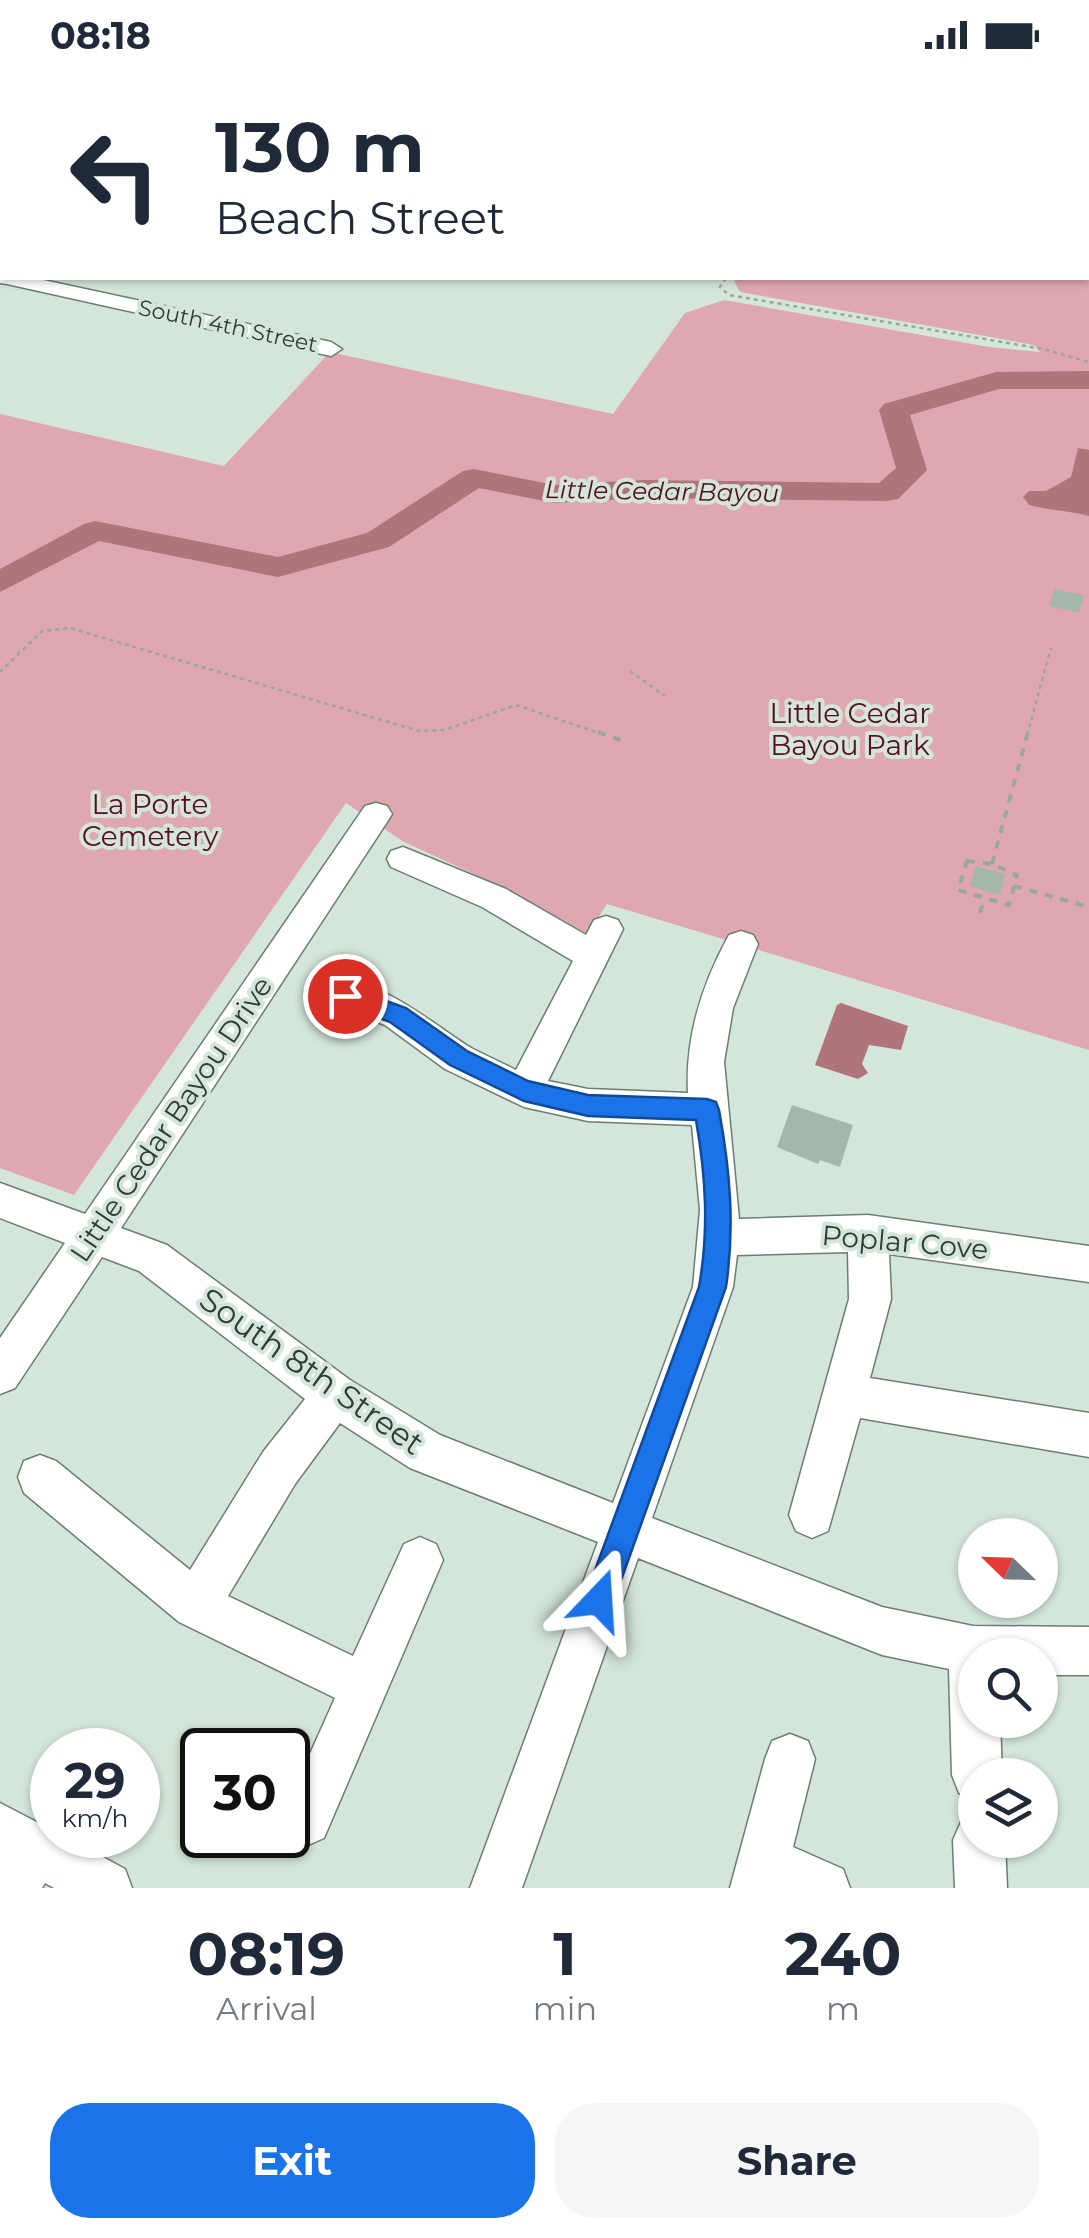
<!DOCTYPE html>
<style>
body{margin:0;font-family:Montserrat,sans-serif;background:#f6f6f7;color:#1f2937;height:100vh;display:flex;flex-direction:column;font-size:38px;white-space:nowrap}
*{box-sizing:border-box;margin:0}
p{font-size:32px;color:#747a83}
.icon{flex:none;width:55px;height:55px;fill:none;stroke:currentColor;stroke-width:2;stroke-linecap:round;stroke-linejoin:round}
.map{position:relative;height:1818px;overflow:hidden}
.side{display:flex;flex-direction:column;background:#fff;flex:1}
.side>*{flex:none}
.guide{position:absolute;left:0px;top:0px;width:1090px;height:210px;box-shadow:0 2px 8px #0004;background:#fff;color:#1f2937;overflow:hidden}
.needle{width:65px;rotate:293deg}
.tools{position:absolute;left:958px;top:1448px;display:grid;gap:20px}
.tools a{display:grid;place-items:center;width:100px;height:100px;border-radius:50%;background:#fff;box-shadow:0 2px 8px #0004;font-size:50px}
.speed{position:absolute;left:30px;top:1658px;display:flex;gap:20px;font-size:50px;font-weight:700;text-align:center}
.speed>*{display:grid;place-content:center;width:130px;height:130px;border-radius:50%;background:#fff;box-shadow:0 2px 8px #0004;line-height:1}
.speed small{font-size:25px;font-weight:400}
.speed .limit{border:5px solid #111;border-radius:15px;background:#fff;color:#111}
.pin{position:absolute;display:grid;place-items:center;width:85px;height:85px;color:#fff;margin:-42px;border:5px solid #fff;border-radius:50%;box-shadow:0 2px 10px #0007}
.me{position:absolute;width:110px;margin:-55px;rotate:20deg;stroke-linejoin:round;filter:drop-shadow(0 0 8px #0008)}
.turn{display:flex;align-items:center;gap:35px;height:210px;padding:0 50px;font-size:45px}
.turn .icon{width:130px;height:130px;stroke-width:2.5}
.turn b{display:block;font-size:70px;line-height:85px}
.eta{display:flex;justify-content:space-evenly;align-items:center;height:170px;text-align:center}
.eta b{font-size:60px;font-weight:700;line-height:70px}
.button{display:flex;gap:20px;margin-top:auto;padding:20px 50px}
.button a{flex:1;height:115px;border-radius:40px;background:#1a73e8;color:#fff;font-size:40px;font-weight:700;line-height:115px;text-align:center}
.button a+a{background:#f6f6f7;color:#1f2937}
.status{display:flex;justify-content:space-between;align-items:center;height:70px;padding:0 50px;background:#fff;direction:ltr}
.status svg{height:28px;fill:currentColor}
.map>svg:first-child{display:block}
.green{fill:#dfa7af}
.water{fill:#b0747d}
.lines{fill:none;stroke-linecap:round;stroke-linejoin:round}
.river{fill:#b0747d;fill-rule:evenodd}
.building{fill:#a5b7ab}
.minor-casing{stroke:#6c7d71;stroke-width:3}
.major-casing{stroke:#4c7e5f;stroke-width:3}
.path-far1{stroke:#99a79d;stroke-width:2.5;stroke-dasharray:4 4;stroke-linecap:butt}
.path{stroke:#99a79d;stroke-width:4;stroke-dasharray:8 8;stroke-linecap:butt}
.minor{fill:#fff;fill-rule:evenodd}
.major{fill:#9bc8ac;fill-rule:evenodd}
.route{fill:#1a73e8;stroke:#114b97;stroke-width:2.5}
.labels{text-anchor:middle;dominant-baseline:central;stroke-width:8;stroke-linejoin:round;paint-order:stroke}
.far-street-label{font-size:22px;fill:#333a35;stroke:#d4e6d9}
.far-water-label{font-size:25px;font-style:italic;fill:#580d23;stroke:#d4e6d9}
.park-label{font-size:28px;fill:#580d24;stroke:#d4e6d9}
.street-label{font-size:28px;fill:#333a35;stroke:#d4e6d9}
.near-street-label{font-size:32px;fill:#333a35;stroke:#d4e6d9}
</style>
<div class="status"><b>08:18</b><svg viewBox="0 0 49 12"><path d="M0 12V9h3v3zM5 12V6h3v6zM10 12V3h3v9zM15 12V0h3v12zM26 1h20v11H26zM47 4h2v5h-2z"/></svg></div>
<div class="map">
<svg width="1089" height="1818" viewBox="0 0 1089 1818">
<rect width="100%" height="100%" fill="#d4e6d9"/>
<path class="green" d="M1089,75V980L607,834L588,864L507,819L404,772L346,733L74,1125L0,1098V344L224,396L330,282L613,344L685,243L724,230L989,277L1040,282L1034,275L740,222L734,211L737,208H1088Z"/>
<path class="water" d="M1078,378L1089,380V446C1068,440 1050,441 1029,435L1023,427L1029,421H1046L1071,407Z
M841,933L908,956L901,980L869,975L862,994L868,1003L858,1009L815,995L837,935Z"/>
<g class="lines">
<path class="river" d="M1089,301V319H999L910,345L927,400L898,429L887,431L643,428L554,433L479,418L389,477L278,507L99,471L0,522V499L84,454L95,451L278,487L367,463L463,401L474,399L554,415L643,410L879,413L896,398L879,340L884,334L996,302Z"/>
</g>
<path class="building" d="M1054,519L1084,525L1079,543L1049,536Z
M976,796L1005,804L1000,825L970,816Z
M792,1035L853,1055L840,1097L820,1090L818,1094L777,1077Z"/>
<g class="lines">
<defs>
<path id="minor" d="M6,0H36L38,2H8Z
M0,203L2,208H34L331,272L342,279L331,286L7,214L0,213Z
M376,733L387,736L392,744L387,752L121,1158L167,1175L350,1310L440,1365L613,1433L693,1217L700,1140L692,1055L588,1051L524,1037L445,999L385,955L333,935L327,925L333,915C375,901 438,959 473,979C487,986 502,993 516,1000L573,891L482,837L391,797L387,789L391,781L403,777L506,819L586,865L594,850L606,846L618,850L623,859L548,1011L588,1019L688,1023C685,967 702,914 729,865L741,861L753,865L758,874L733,938L724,992L739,1149L868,1145L1089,1176V1212L889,1184L891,1229L870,1308L1089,1343V1387L860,1348L828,1461L812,1468L796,1461L789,1445L849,1229L848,1182L737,1185L733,1217L652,1448L882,1537L973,1556L1089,1557V1605H1040V1585H975V1650H1000L1002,1705H975V1729L959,1723L952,1705L949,1599L882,1585L638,1488L522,1818H470L598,1472L410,1398L340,1353L295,1414L228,1526L353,1586L404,1474L420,1467L436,1474L443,1490L324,1768L306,1776L288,1768V1733L335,1628L179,1552L24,1423L18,1407L24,1391L40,1385L56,1391L190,1500L263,1382L305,1329L139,1201L102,1187L15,1318L0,1324V1268L65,1173L0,1148V1113L85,1144L365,736Z
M790,1664L808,1671L815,1689L793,1777L843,1799L850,1818H730L765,1689L772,1671Z
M0,1733L52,1760V1765H62L125,1799L132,1818H54L45,1813L42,1818H0Z
M975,1746V1770H1005L1007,1818H955L953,1770L961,1752Z"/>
<path id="major" d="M984,0H1020L1022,2H986Z
M1088,8H1089V20H1088Z
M2,25V40L0,41V26Z"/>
</defs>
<use href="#minor" class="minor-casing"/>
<use href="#major" class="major-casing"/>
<path class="path-far1" d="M726,208L720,217L729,225L1043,279L1089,292
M630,601L665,626
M0,602L42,561L70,558L419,661L444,660L516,635L605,665
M1027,665L1051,578"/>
<path class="path" d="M598,662L626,672
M967,791L992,794L1017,805L1009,835L958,820Z
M992,794L1028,662
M1014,816L1089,837
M980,843L984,828"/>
<use href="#minor" class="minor"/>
<use href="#major" class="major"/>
</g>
<path class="route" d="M345,916L406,938L467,981L528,1011L588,1025L707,1029L716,1032L719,1040C730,1100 735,1156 726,1217L610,1541L599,1546L588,1541L584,1530L699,1217C709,1160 706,1107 696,1050L588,1046L524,1031L450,995L390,952L337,932L333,926Z"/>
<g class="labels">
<g class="far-street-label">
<text transform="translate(228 256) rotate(12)">South 4th Street</text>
</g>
<g class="far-water-label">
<text transform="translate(662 421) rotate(1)">Little Cedar Bayou</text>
</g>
<g class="park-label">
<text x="850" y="643">Little Cedar<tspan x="850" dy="32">Bayou Park</tspan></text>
<text x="150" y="734">La Porte<tspan x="150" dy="32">Cemetery</tspan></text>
</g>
<g class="street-label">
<text transform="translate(171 1049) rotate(-56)">Little Cedar Bayou Drive</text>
<text transform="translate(905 1172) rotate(5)">Poplar Cove</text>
</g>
<g class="near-street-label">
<text transform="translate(312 1301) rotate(35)">South 8th Street</text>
</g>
</g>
</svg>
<div class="tools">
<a><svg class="needle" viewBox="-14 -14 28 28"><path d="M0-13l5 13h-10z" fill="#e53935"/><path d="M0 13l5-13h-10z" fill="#747a83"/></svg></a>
<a><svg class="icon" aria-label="search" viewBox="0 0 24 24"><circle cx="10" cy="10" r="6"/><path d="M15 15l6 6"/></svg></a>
<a><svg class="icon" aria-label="layers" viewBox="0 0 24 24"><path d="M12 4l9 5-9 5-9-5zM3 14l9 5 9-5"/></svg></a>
</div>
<div class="speed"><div>29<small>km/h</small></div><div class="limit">30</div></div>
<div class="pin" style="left:345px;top:926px;background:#d93025"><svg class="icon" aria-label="arrive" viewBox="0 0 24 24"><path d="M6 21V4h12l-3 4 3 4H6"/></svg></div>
<svg class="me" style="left:599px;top:1530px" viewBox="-20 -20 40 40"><path d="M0-17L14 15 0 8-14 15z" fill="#1a73e8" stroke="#fff" stroke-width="4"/></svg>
<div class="guide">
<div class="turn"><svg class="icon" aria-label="left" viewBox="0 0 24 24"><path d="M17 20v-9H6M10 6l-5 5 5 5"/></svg><div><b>130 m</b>Beach Street</div></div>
</div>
</div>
<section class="side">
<div class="eta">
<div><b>08:19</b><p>Arrival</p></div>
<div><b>1</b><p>min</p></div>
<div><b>240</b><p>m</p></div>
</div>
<div class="button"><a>Exit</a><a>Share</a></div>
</section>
